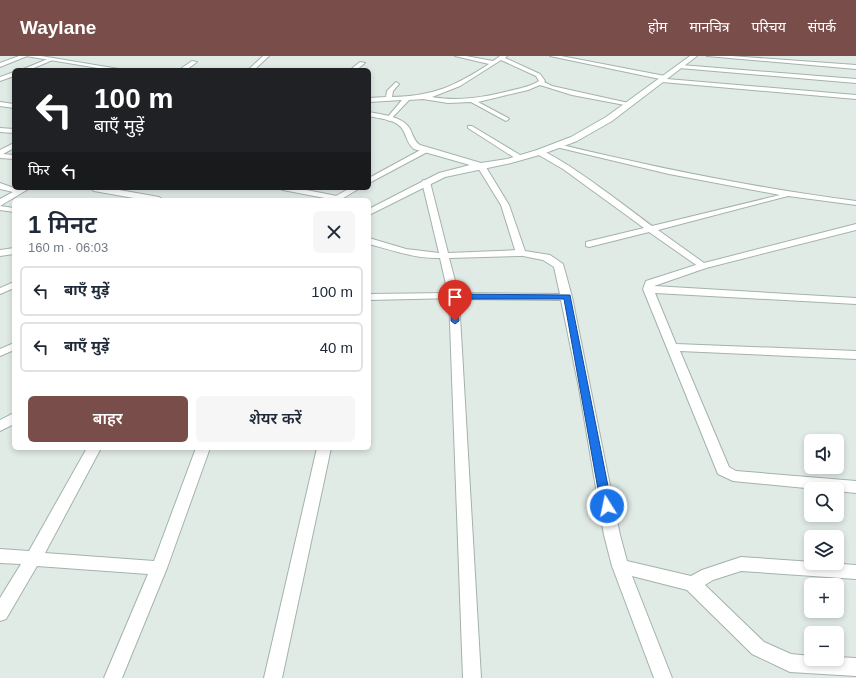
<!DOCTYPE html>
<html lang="hi">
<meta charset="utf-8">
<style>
body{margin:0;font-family:Arial,"Noto Sans Devanagari",sans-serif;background:#f6f6f7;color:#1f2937;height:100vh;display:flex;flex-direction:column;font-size:15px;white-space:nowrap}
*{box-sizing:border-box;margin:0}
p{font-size:13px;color:#747a83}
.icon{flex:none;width:22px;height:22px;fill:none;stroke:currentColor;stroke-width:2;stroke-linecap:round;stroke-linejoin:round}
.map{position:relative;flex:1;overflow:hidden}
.sheet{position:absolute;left:12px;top:142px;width:359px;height:252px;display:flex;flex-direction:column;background:#fff;border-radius:6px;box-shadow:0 2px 6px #0003}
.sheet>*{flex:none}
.hud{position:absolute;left:12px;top:12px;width:359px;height:122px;border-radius:6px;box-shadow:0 2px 6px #0003;background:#202124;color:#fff;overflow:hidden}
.controls{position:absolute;left:804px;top:378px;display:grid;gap:8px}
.controls a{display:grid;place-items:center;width:40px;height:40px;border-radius:6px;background:#fff;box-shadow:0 2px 6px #0003;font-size:20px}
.pin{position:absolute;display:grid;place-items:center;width:34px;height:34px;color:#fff;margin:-41px -17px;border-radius:50% 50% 50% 0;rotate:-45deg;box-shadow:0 0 4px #0007}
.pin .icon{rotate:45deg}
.me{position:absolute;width:44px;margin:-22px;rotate:350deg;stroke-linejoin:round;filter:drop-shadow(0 0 3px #0008)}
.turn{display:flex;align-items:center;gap:14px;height:84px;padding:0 16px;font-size:18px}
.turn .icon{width:52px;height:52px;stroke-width:2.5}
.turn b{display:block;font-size:28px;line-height:34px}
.then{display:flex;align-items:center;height:38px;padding:0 16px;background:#0003;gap:8px;font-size:15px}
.round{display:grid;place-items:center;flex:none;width:42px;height:42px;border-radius:6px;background:#f6f6f7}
.summary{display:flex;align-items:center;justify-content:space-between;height:68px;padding:0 16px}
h1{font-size:24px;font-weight:600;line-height:30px}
.primary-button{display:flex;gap:8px;margin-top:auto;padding:8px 16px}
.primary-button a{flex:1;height:46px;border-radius:6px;background:#794d4a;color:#fff;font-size:16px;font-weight:600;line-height:46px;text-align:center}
.primary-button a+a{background:#f6f6f7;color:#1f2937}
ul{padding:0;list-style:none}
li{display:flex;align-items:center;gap:12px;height:50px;margin:0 8px 6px;padding:0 8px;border:2px solid #e0e1e3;border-radius:6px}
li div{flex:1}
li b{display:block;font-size:15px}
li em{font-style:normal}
header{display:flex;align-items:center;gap:24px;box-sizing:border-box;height:56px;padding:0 20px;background:#794d4a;color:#fff}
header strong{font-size:19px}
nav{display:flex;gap:22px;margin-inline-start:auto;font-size:14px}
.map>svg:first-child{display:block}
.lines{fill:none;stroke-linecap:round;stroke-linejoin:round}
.lane-casing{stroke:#a4b2ac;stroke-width:2}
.street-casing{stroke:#a4b2ac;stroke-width:2}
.secondary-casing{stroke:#a1b6ad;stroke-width:2}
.lane{fill:#fff;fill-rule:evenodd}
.street{fill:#fff;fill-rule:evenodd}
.secondary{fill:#fff;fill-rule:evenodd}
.route{fill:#1a73e8;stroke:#114b97}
</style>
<header>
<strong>Waylane</strong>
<nav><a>होम</a><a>मानचित्र</a><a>परिचय</a><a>संपर्क</a></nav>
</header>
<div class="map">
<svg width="856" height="622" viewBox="0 0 856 622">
<rect width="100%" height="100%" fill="#e1ebe6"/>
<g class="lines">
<defs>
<path id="lane" d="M19,0H27L0,11V7Z
M263,0H269L254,14H248Z
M455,0H466L493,5L500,0H507L505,2L540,18L545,25L544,26L552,30L633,48L630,50L572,39L540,29L528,34L478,46L508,62L509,63L506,65L471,46L448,47L423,43L409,44L389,65L386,63L402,44L369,46V42L386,41L387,35L396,26L399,28L393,35L392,41C434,40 455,30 489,8ZM501,4L536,20L539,25C531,30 522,32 513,34C486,41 460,46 432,41L460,30Z
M550,0H561L665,20L667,23L856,39V43L662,26L659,24L660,23Z
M707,0H731L856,9V13Z
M50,2L55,3L29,14H21Z
M192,5L197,6L186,14H179Z
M360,6L365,7L356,14H350Z
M681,9L856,23V27L679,12Z
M14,16V20L0,25V21Z
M0,46L14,48V52L0,50Z
M468,70H472L525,102L518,104L468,72Z
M0,72L14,73V77L0,76Z
M14,87V92L3,98L14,99V103L0,102V94Z
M558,88C657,112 755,132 856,145V149L788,140L658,174L704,207L856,168V174L702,213L649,176L589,191L586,190V186L644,172L563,113L537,98V94C551,92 636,158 652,170L780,139L669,118L556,91L555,90Z
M423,124L430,126L448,197L521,194L525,197L521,200L449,202L459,240L457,242L369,244V238L448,237L440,202C416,203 392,194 369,188V182L406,193L439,197L422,126Z
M279,132H296L337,140L341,142L335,144L283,134Z
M0,150L14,152V156L0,154Z
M14,192V198L0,200V194Z
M14,226V232L0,238V232Z
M14,287V294L0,300V293Z"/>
<path id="street" d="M424,92L431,94L369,127V122Z
M478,108H484L509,149L525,195L550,199L563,208L572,241L620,479L627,505L691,520L702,514L741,501L856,509V523L741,515L713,524L705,529L764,586L791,598L811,600V603H837V601L856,602V620L790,616L752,598L687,534L632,520L672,622H654L612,510L604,479L579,332L561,244L459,243L481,622H463L449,240L454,237L560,238L554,211L543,204L518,199L516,197L501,149L477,110Z
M0,127L14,132H30L0,150V143L13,136L0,133Z
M90,132H108L159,141L163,144H145L94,135Z
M350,132H360L340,144H329Z
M702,207L707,210L706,212L654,230L856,242V248L655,237L676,288L856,295V303L680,295L729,411L736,415L856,425V437L837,435V433H816L733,425L718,418L643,233L646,225Z
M87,392H101L45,497L154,505L196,392H210L167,512L122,622H104L148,518L37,510L6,563L0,565V542L21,508L0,507V493L29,495Z
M317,392H331L282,622H264Z"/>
<path id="secondary" d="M26,0H41L125,14H110Z
M690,0H697L612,65L577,85L543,98L511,107L445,121L369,159V153L439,117L470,109L414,93C407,87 407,81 403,74C397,63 380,63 369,60V56C382,59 403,60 410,73C413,79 414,85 420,89L481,107L507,103L537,94L571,81L606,61Z
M14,357V368L0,375V364Z"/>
</defs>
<use href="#lane" class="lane-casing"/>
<use href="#street" class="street-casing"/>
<use href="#secondary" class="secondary-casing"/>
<use href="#lane" class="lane"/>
<use href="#street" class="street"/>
<use href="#secondary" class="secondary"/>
</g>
<path class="route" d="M451,238L570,239L612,450L611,453H603L601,450L564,243H458L459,265L455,268L451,265Z"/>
</svg>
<div class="controls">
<a><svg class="icon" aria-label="sound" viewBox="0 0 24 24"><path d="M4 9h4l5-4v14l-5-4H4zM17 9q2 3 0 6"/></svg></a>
<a><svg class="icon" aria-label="search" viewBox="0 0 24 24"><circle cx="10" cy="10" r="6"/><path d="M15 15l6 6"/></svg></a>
<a><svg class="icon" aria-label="layers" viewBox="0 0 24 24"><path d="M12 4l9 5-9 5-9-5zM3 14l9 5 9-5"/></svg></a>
<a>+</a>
<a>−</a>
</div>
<div class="pin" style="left:455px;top:265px;background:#d93025"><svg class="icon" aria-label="arrive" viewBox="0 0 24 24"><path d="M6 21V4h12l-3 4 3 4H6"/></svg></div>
<svg class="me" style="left:607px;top:450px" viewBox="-20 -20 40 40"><circle r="17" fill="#1a73e8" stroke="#fff" stroke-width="3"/><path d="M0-11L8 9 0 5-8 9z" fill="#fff"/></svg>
<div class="hud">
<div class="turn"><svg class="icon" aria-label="left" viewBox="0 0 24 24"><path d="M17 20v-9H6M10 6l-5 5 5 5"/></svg><div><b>100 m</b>बाएँ मुड़ें</div></div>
<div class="then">फिर<svg class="icon" aria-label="left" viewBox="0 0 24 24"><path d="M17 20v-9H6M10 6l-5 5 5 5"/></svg></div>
</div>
<section class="sheet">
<div class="summary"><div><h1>1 मिनट</h1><p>160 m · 06:03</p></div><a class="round"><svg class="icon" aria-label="close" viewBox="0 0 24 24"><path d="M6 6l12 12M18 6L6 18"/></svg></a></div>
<ul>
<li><svg class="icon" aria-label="left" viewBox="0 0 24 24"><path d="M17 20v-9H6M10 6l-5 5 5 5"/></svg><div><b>बाएँ मुड़ें</b></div><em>100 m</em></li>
<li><svg class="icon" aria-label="left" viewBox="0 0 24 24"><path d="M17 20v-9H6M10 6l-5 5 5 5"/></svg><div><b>बाएँ मुड़ें</b></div><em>40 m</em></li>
</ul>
<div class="primary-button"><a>बाहर</a><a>शेयर करें</a></div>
</section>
</div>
